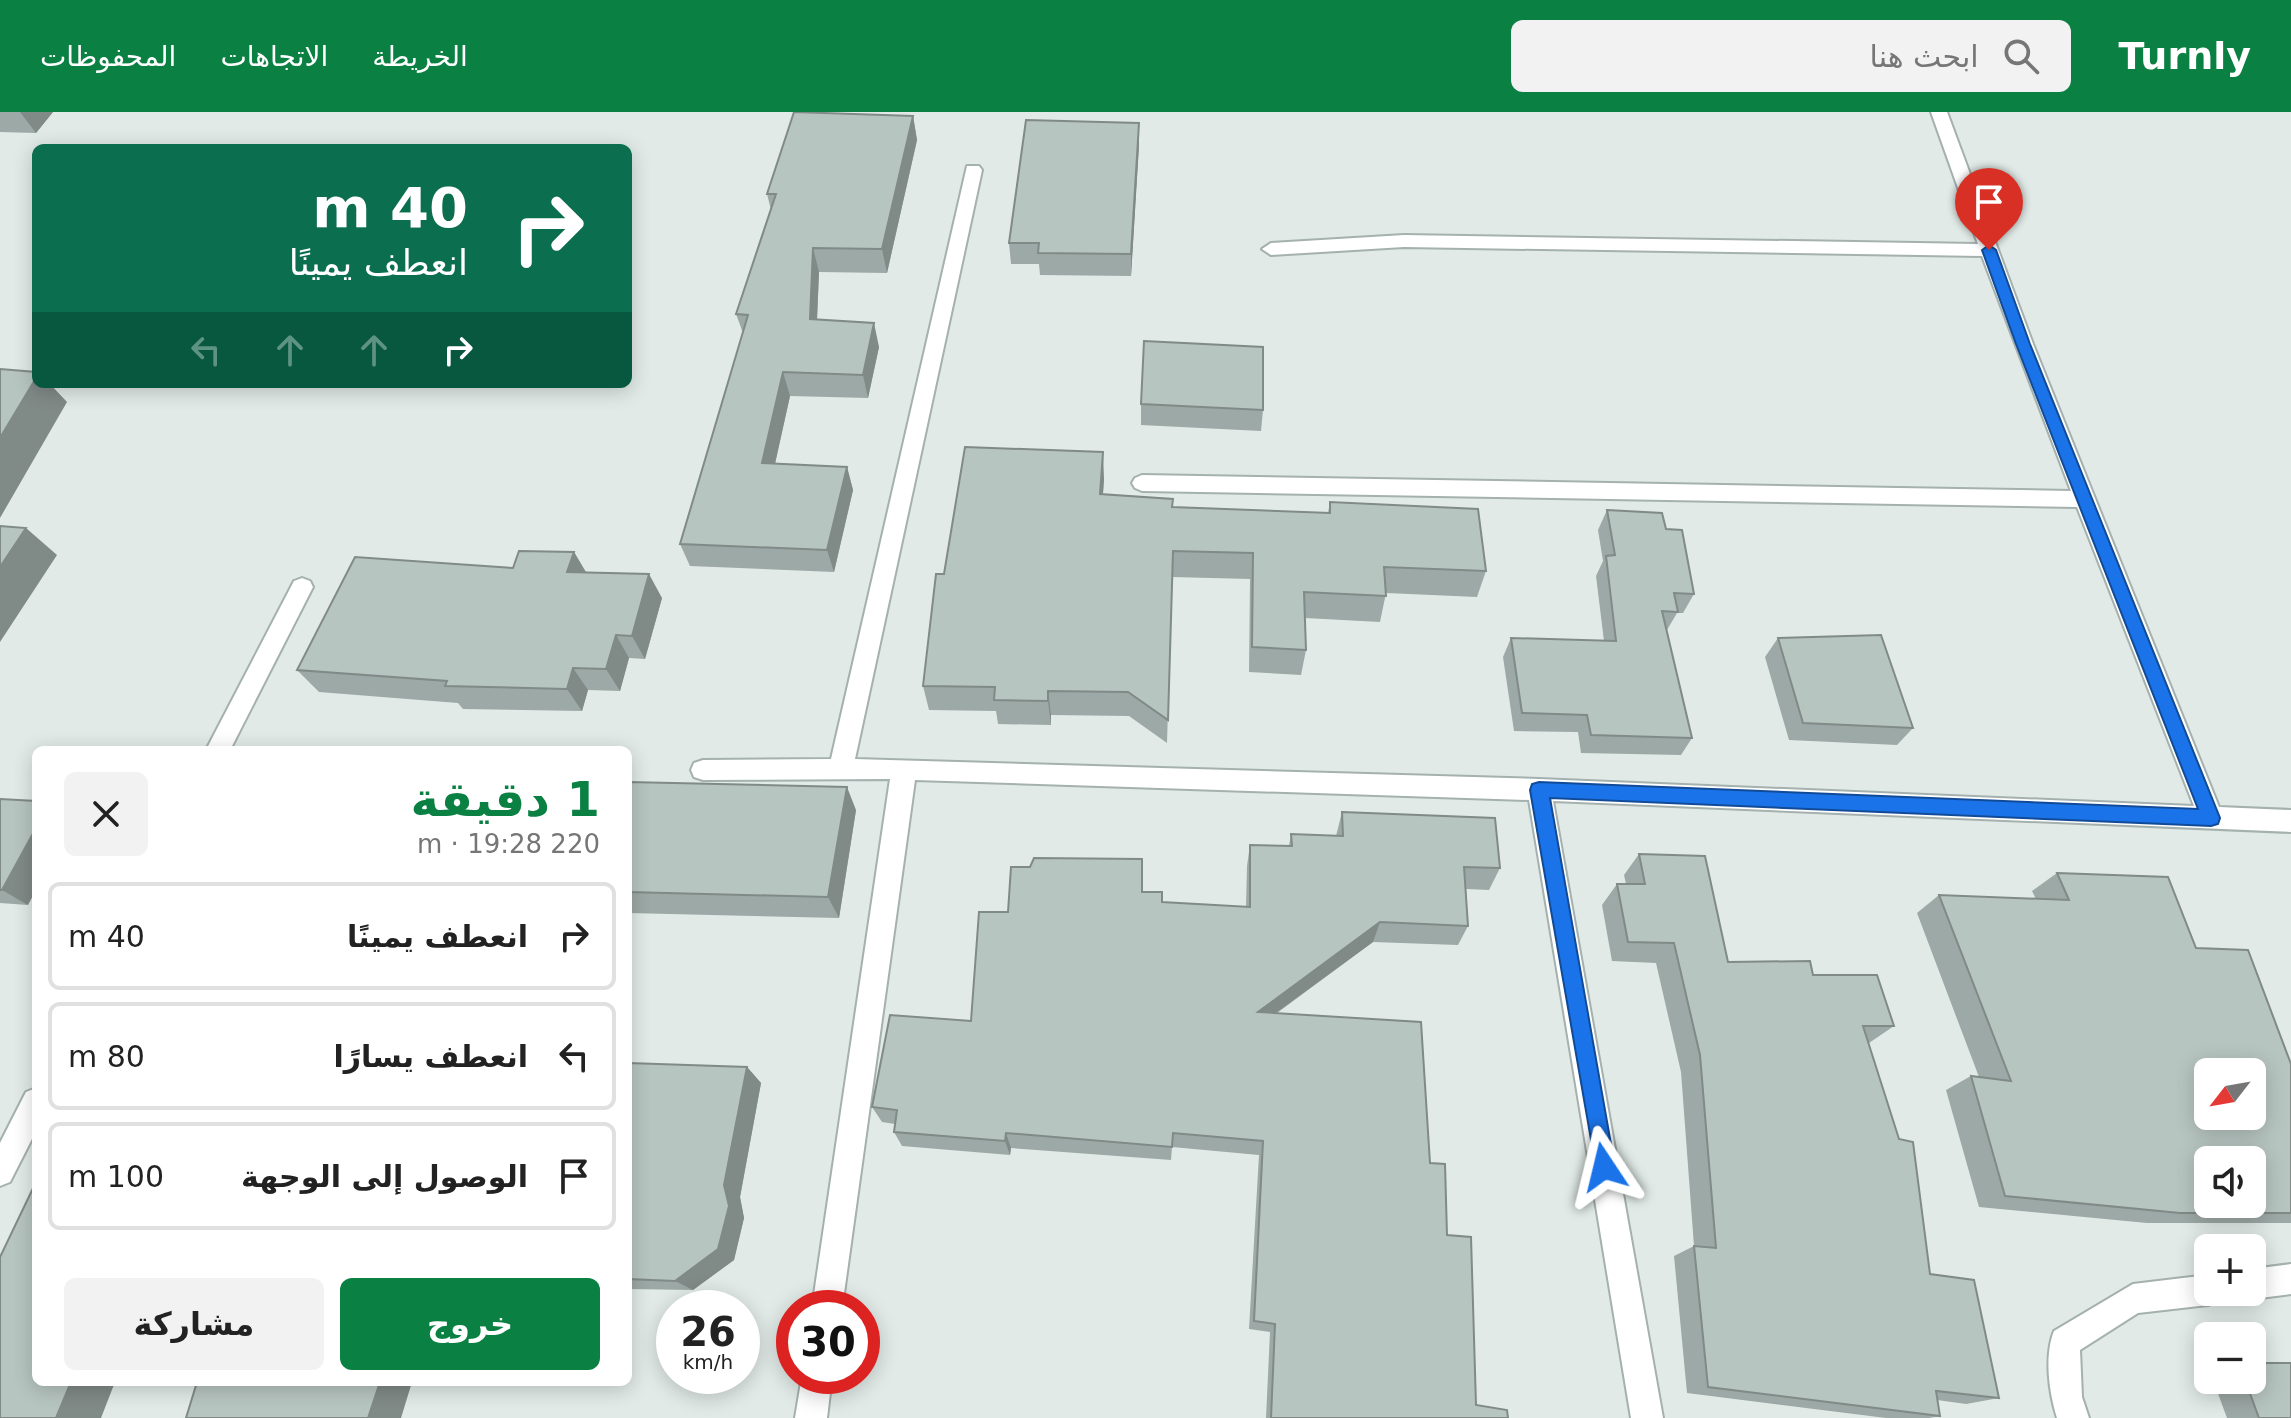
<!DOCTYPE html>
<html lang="ar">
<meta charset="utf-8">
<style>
body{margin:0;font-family:"DejaVu Sans",Vazirmatn,sans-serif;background:#f2f2f2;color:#222;direction:rtl;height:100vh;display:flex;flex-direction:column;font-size:30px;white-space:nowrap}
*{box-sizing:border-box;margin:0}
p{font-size:26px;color:#767676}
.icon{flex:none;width:44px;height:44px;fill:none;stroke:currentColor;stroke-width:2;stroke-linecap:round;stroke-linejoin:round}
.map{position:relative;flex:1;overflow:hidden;direction:ltr}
.sheet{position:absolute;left:32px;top:634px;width:600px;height:640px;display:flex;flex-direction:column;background:#fff;border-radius:12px;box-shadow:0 4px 20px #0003;direction:rtl}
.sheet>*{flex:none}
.guide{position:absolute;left:32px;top:32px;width:600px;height:244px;border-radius:12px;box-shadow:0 4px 20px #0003;direction:rtl;background:#0b6e4f;color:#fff;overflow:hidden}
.needle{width:52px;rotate:239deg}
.fabs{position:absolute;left:2194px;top:946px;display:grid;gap:16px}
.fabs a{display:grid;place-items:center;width:72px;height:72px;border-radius:12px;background:#fff;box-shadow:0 4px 20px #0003;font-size:40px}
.speed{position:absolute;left:656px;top:1178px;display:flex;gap:16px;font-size:40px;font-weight:700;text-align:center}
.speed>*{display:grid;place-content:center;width:104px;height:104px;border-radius:50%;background:#fff;box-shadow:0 4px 20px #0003;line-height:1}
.speed small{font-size:20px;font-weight:400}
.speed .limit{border:12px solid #d22;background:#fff;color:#111}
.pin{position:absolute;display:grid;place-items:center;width:68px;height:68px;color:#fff;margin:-82px -34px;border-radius:50% 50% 50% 0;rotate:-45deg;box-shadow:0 0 8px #0007}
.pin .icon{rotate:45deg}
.me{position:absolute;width:88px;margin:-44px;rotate:350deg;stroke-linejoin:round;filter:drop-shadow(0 0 6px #0008)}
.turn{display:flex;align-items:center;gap:28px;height:168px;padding:0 32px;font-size:36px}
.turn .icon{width:104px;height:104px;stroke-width:2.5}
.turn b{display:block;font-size:56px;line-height:68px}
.lanes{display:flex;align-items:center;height:76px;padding:0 32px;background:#0003;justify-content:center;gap:40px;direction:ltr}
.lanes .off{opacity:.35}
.round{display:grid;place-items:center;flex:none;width:84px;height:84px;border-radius:12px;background:#f2f2f2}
.summary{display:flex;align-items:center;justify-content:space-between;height:136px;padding:0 32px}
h1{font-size:48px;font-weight:700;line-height:60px;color:#0b8043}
.primary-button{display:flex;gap:16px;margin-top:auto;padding:16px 32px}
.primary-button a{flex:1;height:92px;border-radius:12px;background:#0b8043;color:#fff;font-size:32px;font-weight:700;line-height:92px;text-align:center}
.primary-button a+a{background:#f2f2f2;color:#222}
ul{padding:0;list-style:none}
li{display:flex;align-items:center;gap:24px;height:108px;margin:0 16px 12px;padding:0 16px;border:4px solid #e0e0e0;border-radius:12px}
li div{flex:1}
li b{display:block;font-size:30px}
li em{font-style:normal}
header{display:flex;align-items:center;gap:48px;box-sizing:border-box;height:112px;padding:0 40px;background:#0b8043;color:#fff}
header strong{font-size:38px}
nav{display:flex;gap:44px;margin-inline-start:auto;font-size:28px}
.search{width:560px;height:72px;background:#f2f2f2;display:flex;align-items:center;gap:20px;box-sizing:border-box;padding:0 28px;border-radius:12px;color:#767676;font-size:30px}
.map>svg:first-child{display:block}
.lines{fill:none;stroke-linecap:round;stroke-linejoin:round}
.minor-casing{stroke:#a4b1ae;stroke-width:4}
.minor{fill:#fff;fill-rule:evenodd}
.wall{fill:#9da9a6}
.shaded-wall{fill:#808a87}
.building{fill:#b7c5c1;stroke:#808a87;stroke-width:2;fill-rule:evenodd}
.route{fill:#1a73e8;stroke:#114b97;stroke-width:2}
</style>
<header>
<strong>Turnly</strong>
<div class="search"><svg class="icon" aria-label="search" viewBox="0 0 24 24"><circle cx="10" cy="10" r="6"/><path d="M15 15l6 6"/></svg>ابحث هنا</div>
<nav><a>الخريطة</a><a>الاتجاهات</a><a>المحفوظات</a></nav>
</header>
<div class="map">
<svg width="2291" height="1306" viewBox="0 0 2291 1306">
<rect width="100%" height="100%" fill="#e1eae7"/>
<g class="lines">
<defs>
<path id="minor" d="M1931,0H1947L2033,232L2219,695L2291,698V720L1553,689L1663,1306H1631L1529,688L915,668L842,1196H812L890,667L703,668L694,665L691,658L694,651L703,648L831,647L967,54H979L982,58L855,647L1539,667L2194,694L2077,395L1142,379L1135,376L1132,371L1135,366L1142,363L2071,379L1982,144L1404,135L1271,143L1262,137L1271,131L1404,123L1978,132Z
M302,466L310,469L313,475L230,638H206L294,469Z
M36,976V1019L10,1070L0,1074V1031L26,980Z
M2291,1152V1182L2252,1187L2241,1183L2240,1180H2252V1157Z
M2208,1163V1180H2222L2219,1189L2208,1193L2138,1201L2080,1238L2082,1285L2089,1306H2057C2049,1281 2044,1244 2054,1219L2133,1172Z
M802,1264H832L827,1306H795Z"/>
</defs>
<use href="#minor" class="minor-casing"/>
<use href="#minor" class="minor"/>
</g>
<path class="wall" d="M0,0H53L36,21L0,20Z
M913,4L917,28L887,161L819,160L817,208L879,235L868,286L790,284L775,352L847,355L853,378L834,460L690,454L680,432L743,221L736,202L771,98L767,82Z
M1139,11V33L1131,164L1040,163L1039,152H1011L1009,131Z
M1141,292L1263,298L1261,319L1141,313Z
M1104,367L1103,382L1173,395L1328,401L1330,390L1486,459L1477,485L1386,481L1380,510L1305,506L1306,538L1301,563L1249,560L1250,467L1172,465L1167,631L1129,604L1051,603V613L998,612L996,599L929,598L923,574L944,462Z
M1607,398L1666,417L1694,482L1683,501H1677L1667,518L1692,626L1681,643L1581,641L1578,620L1514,619L1503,545L1511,526L1604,529L1596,464L1603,449L1598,418Z
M574,440L586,460L662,486L645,547L629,546L620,579L588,578L582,599L463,597L458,591L319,580L297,558L513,456Z
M1778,526L1913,616L1897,633L1789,628L1765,545Z
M628,670L856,698L839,806L628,801Z
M0,687L28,793L0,791Z
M1342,700L1500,756L1489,778L1466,777L1468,814L1458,833L1373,830L1277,901L1430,1051L1447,1123L1476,1293L1508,1306H1266L1270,1220L1249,1217L1259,1043L1172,1035L1171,1048L1011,1036L1010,1043L902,1034L894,1020L895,1012L882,1010L872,995L971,909L1008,800L1142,780L1162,790L1246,795L1247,754L1250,733L1289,734L1291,722L1336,724Z
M1639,742L1728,850L1813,863L1894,914L1869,931L1930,1162L1999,1286L1966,1292L1937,1288L1940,1304L1929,1306H1886L1687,1281L1674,1144L1694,1134L1681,960L1656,851L1612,849L1602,793L1617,772H1626L1624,763Z
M2057,761L2196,836L2291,952V1111H2147L1979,1095L1946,978L1971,964L1979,965L1917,801L1939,783L2036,787L2032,779Z
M628,951L747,955L761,971L740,1085L744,1106L734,1148L693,1178L628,1177Z
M2213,1268H2252L2291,1306H2227Z"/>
<path class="shaded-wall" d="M20,0H53L36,21Z
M913,4L917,28L887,161L882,137Z
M1139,11V33L1131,164V142Z
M813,136L819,160L816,231L810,207Z
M874,211L879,235L868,286L863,263Z
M783,260L790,284L770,374L762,351Z
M36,266V272H50L67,290L0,406V326Z
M1103,340L1104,367L1101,409L1100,382Z
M847,355L853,378L834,460L827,438Z
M26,416L57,443L0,530V455Z
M574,440L588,464L567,460Z
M649,462L662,486L645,547L632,524Z
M616,523L629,546L620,579L606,557Z
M573,556L588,578L582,599L567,577Z
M1048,579L1051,603V613L1048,589Z
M847,675L856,698L839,806L828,785Z
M36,716V778L28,793L2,778Z
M1380,810L1373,830L1254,917L1258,900Z
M747,955L761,971L740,1085L744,1106L734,1148L693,1178L675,1169L724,1073Z
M1006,1021L1011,1036L1010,1043L1005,1029Z
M71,1270H115L101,1306H56Z
M380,1270H412L401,1306H368Z"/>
<path class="building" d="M794,0L913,4L882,137L813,136L810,207L874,211L863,263L783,260L762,351L847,355L827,438L680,432L748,203L736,202L776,82H767Z
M1026,8L1139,11L1131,142L1038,141L1039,131H1009Z
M1144,229L1263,235V298L1141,292Z
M0,257L36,260V266L0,326Z
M965,335L1103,340L1100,382L1173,387L1172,395L1330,401V390L1478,397L1486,459L1384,455L1386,484L1304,480L1306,538L1252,535L1253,441L1173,439L1168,608L1128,580L1048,579V589L994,588L995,575L923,574L936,462H944Z
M1607,398L1662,401L1666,417L1682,418L1694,482L1674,481L1678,500L1662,499L1692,626L1591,623L1587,603L1522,601L1511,526L1616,529L1606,444L1615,443Z
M0,414L26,416L0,455Z
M519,439L574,440L567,460L649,462L632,524L616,523L606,557L573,556L567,577L445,574L447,569L297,558L355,445L513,456Z
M1881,523L1913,616L1803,611L1778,526Z
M628,670L847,675L828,785L628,780Z
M0,687L36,689V716L2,778H0Z
M1342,700L1495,706L1500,756L1464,755L1468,814L1380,810L1258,900L1421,910L1430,1051L1445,1052L1447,1123L1471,1125L1476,1293L1507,1298L1508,1306H1271L1275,1212L1254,1209L1263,1029L1173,1021L1172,1035L1006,1021L1005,1029L894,1020L897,998L872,995L890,903L971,909L979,800H1008L1011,755H1030L1034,746L1142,747V780H1162V790L1250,795V733L1292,734L1291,722L1343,724Z
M1639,742L1705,744L1728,850L1810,849L1813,863H1877L1894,914H1863L1899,1027L1913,1030L1930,1162L1974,1168L1999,1286L1936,1279L1940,1304L1708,1275L1694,1134L1716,1136L1700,943L1674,831L1628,830L1617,772H1645Z
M2057,761L2168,765L2196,836L2248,838L2291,952V1101H2180L2005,1084L1971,964L2011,969L1939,783L2069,788ZM2208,960H2252V1004H2208ZM2208,1048H2252V1092H2208Z
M628,951L747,955L724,1073L729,1094L718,1137L675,1169L628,1167Z
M36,1070V1270H71L56,1306H0V1145Z
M2252,1251H2291V1306H2259L2245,1268H2252Z
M197,1270H380L368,1306H186Z"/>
<path class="route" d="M1989,133L1996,138L2030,232L2220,706L2218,712L2211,714L1550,686L1615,1055L1612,1062L1604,1066L1597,1062L1530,678L1532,672L1539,670L2198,697L2016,232L1982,138Z"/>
</svg>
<div class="fabs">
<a><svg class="needle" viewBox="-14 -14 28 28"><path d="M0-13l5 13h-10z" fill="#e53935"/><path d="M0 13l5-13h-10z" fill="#767676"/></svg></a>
<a><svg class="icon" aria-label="sound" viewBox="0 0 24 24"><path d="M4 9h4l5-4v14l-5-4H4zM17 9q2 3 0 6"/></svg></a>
<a>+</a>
<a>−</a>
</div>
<div class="speed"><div>26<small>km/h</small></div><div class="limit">30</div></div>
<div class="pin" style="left:1989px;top:138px;background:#d93025"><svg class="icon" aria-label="arrive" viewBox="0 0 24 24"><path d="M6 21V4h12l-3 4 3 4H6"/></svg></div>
<svg class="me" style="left:1604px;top:1055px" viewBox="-20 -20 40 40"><path d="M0-17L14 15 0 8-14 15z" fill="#1a73e8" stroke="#fff" stroke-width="4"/></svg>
<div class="guide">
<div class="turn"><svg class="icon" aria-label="right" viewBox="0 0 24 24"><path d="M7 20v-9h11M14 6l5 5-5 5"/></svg><div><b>40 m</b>انعطف يمينًا</div></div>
<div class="lanes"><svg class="icon off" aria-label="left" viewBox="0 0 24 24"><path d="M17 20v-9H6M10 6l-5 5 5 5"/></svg><svg class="icon off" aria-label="ahead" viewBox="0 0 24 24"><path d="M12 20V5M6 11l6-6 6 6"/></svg><svg class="icon off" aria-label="ahead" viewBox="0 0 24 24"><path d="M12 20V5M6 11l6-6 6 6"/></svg><svg class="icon" aria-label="right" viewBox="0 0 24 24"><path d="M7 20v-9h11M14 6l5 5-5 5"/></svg></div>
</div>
<section class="sheet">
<div class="summary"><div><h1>1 دقيقة</h1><p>220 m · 19:28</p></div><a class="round"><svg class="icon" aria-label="close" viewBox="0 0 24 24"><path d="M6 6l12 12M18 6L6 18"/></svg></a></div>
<ul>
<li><svg class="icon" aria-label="right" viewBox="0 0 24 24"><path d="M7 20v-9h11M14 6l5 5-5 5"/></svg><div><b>انعطف يمينًا</b></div><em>40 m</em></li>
<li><svg class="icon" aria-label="left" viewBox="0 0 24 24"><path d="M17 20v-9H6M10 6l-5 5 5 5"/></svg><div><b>انعطف يسارًا</b></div><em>80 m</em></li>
<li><svg class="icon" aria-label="arrive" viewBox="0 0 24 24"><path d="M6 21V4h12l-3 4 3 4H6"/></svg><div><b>الوصول إلى الوجهة</b></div><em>100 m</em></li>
</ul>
<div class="primary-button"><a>خروج</a><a>مشاركة</a></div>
</section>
</div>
